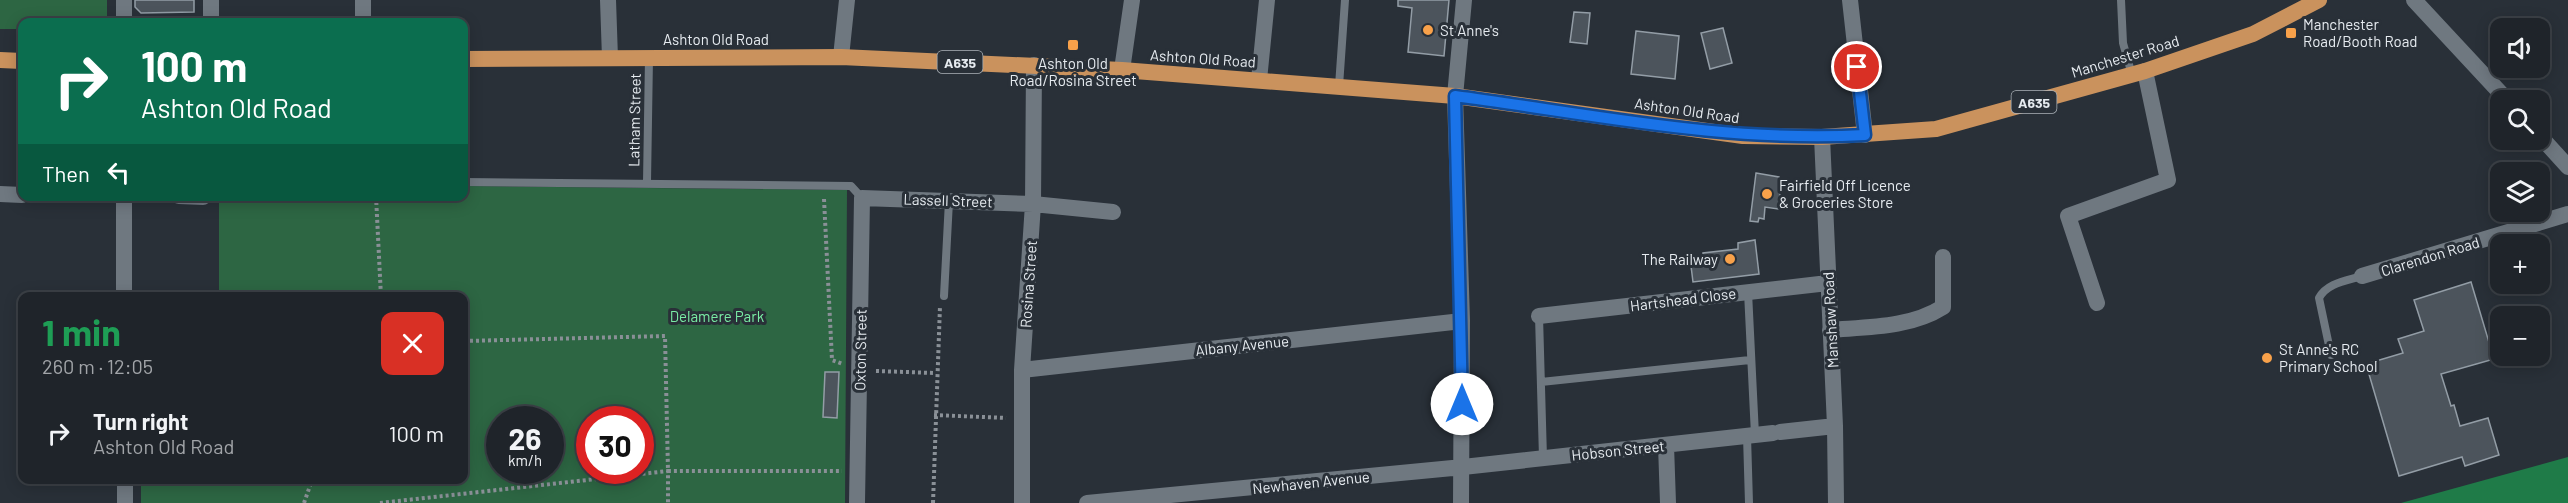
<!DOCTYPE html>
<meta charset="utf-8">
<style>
body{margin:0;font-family:Barlow,sans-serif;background:#2c3036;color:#f1f3f6;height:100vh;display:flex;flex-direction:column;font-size:22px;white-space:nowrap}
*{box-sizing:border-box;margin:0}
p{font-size:20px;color:#a1a4a8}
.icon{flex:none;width:33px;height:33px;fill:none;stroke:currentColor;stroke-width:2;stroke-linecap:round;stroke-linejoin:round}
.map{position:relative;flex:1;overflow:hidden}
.sheet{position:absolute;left:18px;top:292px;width:450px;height:192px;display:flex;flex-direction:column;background:#1f242a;border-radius:12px;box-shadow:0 3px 15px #0003,0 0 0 2px #3c4147}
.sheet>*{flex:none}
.hud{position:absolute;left:18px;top:18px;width:450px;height:183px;border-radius:12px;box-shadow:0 3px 15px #0003,0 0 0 2px #3c4147;background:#0b6e4f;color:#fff;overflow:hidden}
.controls{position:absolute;left:2490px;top:18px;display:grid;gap:12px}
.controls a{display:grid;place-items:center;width:60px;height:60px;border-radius:12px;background:#1f242a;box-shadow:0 3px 15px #0003,0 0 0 2px #3c4147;font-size:30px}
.speed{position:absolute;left:486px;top:406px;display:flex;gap:12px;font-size:30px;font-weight:700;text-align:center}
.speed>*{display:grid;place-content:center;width:78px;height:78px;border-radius:50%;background:#1f242a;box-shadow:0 3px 15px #0003,0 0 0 2px #3c4147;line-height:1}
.speed small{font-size:15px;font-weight:400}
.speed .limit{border:9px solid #d22;background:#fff;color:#111}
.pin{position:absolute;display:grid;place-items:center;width:51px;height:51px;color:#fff;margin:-26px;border:3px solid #fff;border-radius:50%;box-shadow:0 2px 6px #0007}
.me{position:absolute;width:66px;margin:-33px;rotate:0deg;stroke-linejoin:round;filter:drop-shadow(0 0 4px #0008)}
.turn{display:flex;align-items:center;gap:21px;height:126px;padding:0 24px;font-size:27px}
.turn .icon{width:78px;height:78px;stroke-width:2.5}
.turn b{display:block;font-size:42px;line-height:51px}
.then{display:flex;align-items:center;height:57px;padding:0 24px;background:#0003;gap:12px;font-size:22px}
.round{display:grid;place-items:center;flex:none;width:63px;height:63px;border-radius:12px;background:#2c3036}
.head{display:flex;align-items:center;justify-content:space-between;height:102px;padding:0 24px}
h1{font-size:36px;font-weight:700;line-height:45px;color:#1e9e55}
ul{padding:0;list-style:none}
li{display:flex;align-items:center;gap:18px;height:78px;padding:0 24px}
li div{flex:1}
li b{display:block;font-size:22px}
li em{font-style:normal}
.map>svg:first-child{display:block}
.green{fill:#2d6643;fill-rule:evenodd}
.forest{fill:#1f7b48}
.building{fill:#4c545c;stroke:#939da6;stroke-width:1.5}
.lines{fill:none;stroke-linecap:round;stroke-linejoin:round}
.path{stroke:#8a9097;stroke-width:4;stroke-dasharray:3 3;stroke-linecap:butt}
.service{stroke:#6f7880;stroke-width:8}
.minor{stroke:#6f7880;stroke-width:16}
.trunk{stroke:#ca925d;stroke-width:16}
.route-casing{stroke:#114b97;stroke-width:15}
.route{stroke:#1a73e8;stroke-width:10}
.poi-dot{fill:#f8a14a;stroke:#293038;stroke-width:2}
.labels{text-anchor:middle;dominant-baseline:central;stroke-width:6;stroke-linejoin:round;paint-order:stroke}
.shield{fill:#293038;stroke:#adb3b9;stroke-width:1.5}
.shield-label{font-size:14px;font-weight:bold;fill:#e6ebf0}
.poi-label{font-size:15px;fill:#e6ebf0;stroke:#293038;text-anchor:start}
.street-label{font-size:15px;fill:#e6ebf0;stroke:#293038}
.park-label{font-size:15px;fill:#7aeda5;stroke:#293038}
</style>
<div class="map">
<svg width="2568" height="503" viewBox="0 0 2568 503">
<rect width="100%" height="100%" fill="#293038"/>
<path class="green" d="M0,0H107V22H22V29H0Z
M464,186L847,190L845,503H141V480H464V297H219V197L464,196ZM500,420H550V471H500ZM590,420H640V471H590Z"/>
<path class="forest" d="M2568,457V503H2401Z"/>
<path class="building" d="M135,0H194V12L141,13L135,7Z
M1398,0H1449L1444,56L1408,52L1412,8L1398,6Z
M1574,12L1590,13L1587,44L1570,42Z
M1723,28L1732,63L1710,69L1701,33Z
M1636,31L1679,36L1675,79L1631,74Z
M1756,173L1779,177L1782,181L1778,209L1765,207L1764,219L1759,218L1758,222L1750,221Z
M1755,240L1759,274L1693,282L1691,266L1704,264L1703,253L1738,249V243Z
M2471,282L2494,359L2441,374L2451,406L2454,405L2460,426L2488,418L2499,455L2465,466L2462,457L2399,476L2366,364L2403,353L2398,339L2424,331L2414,300Z
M825,372H839L837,418L823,417Z"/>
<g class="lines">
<path class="path" d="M376,196L381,297
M824,199L832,360L843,364
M464,341L665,336L668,471H842
M876,371L935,373
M934,415L1006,418
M304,503L312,480
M380,503L668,471V503
M933,503L940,306"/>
<path class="service" d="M2121,0L2123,43L2132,75
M1339,86L1345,0
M464,182L851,186L862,198
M647,182L649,58
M1748,292L1755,435
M944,296L949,201
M1539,316L1543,458
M2331,355L2319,298C2327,283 2346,281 2362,276
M1541,382L1750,360
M1747,436L1749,503"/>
<path class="minor" d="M124,0V22
M608,0L610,58
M1850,0L1865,135
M2414,0L2507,100
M211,22V0
M363,22V0
M841,57L847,0
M1122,70L1132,0
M1259,80L1267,0
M2540,136L2568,167
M1822,137L1835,426L1836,503
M0,194L22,195
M124,196V297
M179,196L203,197
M2362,276L2568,214
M2097,303L2068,216L2168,180L2145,71
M1539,316L1828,283
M1830,330C1867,327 1910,328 1943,307V257
M1022,370L1462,321
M1780,432L1835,426
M1666,445L1668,503
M125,480V503
M857,503L862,198L1033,204L1113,212
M1022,503V370L1033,204L1034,65
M1087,503L1463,467L1773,433
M1461,503L1462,321L1455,96L1464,0"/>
<path class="trunk" d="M464,59L841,57L1122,70L1455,96L1743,136L1822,137L1936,129L2145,71L2253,34L2319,0
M0,60L22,61"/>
</g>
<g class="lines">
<defs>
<path id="route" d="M1462,404L1455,96C1591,114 1727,143 1865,135L1857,67"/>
</defs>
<use href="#route" class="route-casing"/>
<use href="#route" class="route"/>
</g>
<g class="poi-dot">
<circle cx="1428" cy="30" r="6"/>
<rect x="2285" y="27" width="12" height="12" rx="3"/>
<rect x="1067" y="39" width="12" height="12" rx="3"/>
<circle cx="1767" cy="194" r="6"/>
<circle cx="1730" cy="259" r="6"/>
<circle cx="2267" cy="358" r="6"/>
</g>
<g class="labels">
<g class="shield">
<rect x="937.5" y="51" width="45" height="22" rx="4.5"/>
<rect x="2011.5" y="91" width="45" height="22" rx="4.5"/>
</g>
<g class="shield-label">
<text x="960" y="62">A635</text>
<text x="2034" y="102">A635</text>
</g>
<g class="poi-label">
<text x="2303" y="24">Manchester<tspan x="2303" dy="17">Road/Booth Road</tspan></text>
<text x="1440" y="30">St Anne's</text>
<text x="1073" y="63" text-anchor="middle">Ashton Old<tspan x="1073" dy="17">Road/Rosina Street</tspan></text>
<text x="1779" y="185">Fairfield Off Licence<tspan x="1779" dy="17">&amp; Groceries Store</tspan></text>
<text x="1718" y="259" text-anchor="end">The Railway</text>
<text x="2279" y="349">St Anne's RC<tspan x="2279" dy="17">Primary School</tspan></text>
</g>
<g class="street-label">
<text x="716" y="39">Ashton Old Road</text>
<text transform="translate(2125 56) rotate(-17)">Manchester Road</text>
<text transform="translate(1203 58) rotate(4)">Ashton Old Road</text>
<text transform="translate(1687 110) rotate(8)">Ashton Old Road</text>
<text transform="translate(634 120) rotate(-89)">Latham Street</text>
<text transform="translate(948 200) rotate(2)">Lassell Street</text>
<text transform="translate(2430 256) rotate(-17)">Clarendon Road</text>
<text transform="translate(1028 284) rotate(-86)">Rosina Street</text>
<text transform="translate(1683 299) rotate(-7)">Hartshead Close</text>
<text transform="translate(1830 320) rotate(-93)">Manshaw Road</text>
<text transform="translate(1242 345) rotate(-6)">Albany Avenue</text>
<text transform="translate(860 350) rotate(-89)">Oxton Street</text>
<text transform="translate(1618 450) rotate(-6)">Hobson Street</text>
<text transform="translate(1311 482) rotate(-6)">Newhaven Avenue</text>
</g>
<g class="park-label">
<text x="717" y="316">Delamere Park</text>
</g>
</g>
</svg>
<div class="controls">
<a><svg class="icon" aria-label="sound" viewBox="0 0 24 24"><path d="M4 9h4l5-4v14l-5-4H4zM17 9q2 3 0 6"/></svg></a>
<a><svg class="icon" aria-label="search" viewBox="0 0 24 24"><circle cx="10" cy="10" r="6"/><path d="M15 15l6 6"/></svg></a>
<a><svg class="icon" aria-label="layers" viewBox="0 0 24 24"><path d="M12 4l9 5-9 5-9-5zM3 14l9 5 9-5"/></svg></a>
<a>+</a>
<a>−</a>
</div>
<div class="speed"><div>26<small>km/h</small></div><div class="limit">30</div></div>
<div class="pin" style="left:1857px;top:67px;background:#d93025"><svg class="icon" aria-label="arrive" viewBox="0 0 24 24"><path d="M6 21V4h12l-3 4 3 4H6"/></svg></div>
<svg class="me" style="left:1462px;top:404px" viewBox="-20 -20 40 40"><circle r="19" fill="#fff"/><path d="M0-13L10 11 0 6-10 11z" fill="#1a73e8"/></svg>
<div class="hud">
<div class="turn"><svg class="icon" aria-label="right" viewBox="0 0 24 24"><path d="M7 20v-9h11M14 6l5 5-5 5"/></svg><div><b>100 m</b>Ashton Old Road</div></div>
<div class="then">Then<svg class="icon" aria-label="left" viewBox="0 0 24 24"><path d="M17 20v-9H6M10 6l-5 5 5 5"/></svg></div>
</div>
<section class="sheet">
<div class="head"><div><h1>1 min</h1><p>260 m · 12:05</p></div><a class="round" style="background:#d93025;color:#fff"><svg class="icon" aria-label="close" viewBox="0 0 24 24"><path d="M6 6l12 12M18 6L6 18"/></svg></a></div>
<ul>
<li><svg class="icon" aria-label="right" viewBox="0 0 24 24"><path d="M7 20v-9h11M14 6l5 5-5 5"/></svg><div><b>Turn right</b><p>Ashton Old Road</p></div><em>100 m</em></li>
</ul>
</section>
</div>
